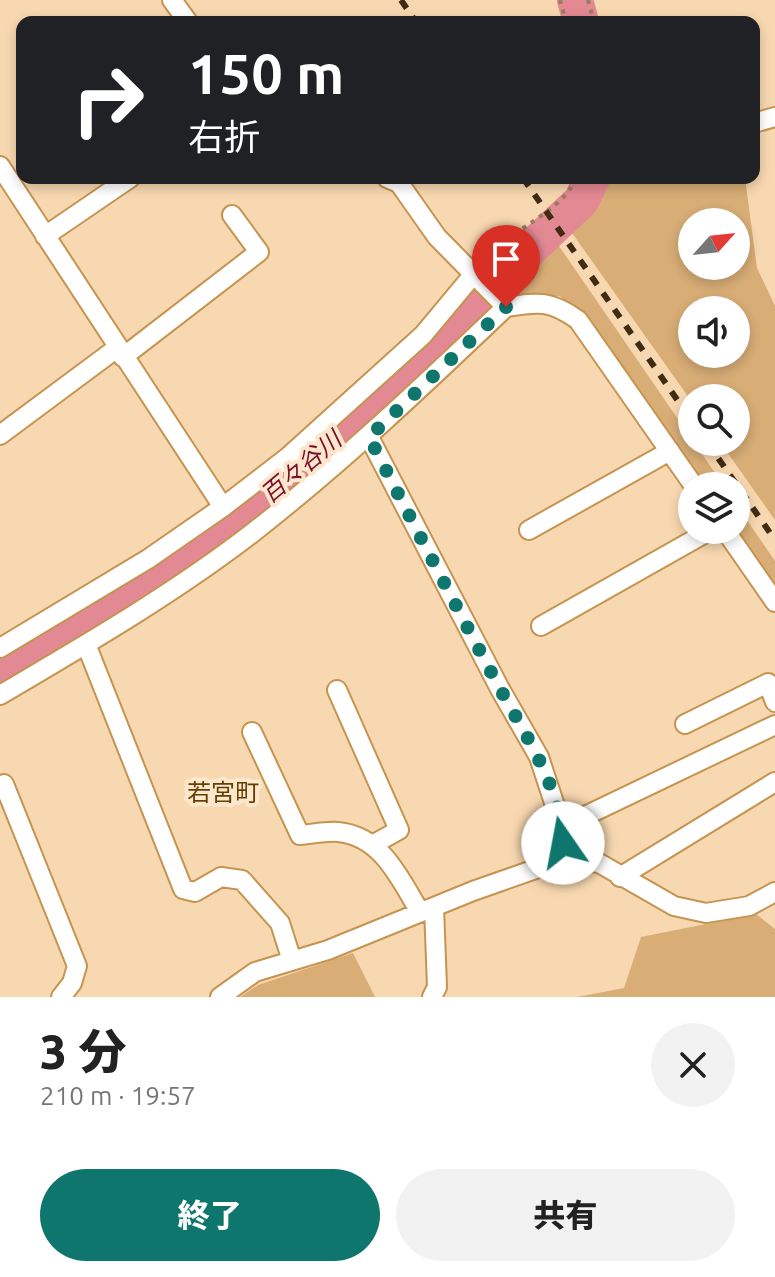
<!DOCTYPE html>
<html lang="ja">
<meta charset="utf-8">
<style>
body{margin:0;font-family:Ubuntu,"Noto Sans JP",sans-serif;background:#f2f2f2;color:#222;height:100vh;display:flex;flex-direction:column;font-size:30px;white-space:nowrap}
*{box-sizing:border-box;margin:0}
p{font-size:26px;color:#767676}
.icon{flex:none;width:44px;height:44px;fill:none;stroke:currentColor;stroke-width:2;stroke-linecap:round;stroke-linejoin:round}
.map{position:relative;height:997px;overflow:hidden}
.details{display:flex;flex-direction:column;background:#fff;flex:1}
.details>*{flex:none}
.hud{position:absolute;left:16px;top:16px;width:744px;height:168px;border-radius:16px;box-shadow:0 4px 12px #0003;background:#202124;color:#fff;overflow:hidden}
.needle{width:52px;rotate:63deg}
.controls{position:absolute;left:678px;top:208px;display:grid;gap:16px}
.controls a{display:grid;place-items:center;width:72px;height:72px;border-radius:50%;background:#fff;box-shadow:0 4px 12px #0003;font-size:40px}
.pin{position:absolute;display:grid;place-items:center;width:68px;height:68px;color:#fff;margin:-82px -34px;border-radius:50% 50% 50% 0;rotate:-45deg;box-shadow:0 0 8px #0007}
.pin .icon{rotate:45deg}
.me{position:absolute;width:88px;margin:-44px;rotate:348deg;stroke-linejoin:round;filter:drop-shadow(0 0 6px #0008)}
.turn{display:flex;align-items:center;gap:28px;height:168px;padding:0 40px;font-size:36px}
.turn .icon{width:104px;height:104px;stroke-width:2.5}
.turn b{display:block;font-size:56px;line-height:68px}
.round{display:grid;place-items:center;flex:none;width:84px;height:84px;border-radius:42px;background:#f2f2f2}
.overview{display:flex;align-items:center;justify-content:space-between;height:136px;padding:0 40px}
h1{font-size:48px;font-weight:800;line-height:60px}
.primary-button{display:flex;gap:16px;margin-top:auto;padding:16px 40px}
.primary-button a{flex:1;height:92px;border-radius:48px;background:#0f766e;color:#fff;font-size:32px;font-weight:800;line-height:92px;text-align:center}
.primary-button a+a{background:#f2f2f2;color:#222}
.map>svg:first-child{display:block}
.green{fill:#d8ad76;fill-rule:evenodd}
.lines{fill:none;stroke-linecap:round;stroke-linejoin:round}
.river{stroke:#e38994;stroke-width:36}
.minor-casing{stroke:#c69450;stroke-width:22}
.path{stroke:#977d5d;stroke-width:4;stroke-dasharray:4 6;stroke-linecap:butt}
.minor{stroke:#fff;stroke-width:18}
.rail{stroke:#412b13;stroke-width:6;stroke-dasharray:10 10;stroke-linecap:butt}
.route{stroke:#0f766e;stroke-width:14;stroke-dasharray:0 25.2}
.labels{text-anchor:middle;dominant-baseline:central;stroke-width:8;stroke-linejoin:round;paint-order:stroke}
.water-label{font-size:24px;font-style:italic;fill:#7b0e2d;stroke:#fce7cd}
.neighbourhood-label{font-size:24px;fill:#623f03;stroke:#fce7cd}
</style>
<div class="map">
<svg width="775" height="997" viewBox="0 0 775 997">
<rect width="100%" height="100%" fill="#f8d8b0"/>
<path class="green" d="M604,178H745L757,268L775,306V520L720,442H736V398H692V402L572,233L599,197ZM692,222H736V266H692ZM736,310V354H692V310Z
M559,246L724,486H701L586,321L560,296L528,300L506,298L525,268Z
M736,504L775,561V591L732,530H736Z
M756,914L775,929V997H577L624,988L641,937Z
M353,953L375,997H240L258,985Z"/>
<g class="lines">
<path class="river" d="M575,0L581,22
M0,672L171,567L252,508L393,391L499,278L581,201L592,178"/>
<defs>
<path id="minor" d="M172,0L188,22
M754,123L775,117
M0,166L223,507
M387,178L399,183L437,237L506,307
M45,236L130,178
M123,357L259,252L232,215
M0,435L117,348
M369,437L500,689L539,757L562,827L564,859
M529,530L670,451
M725,530L775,602
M541,626L711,530
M86,644L183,889L195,892L221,877L242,880L280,923L292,961
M0,648L148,559L223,507L288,457L423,335L473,275
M337,690L399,830L372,845
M0,695C85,645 173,594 251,534C342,463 423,386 506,307C539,302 550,300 578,320L694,486
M685,724L768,683L775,702
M252,732L300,835C312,834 326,831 338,832C382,836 400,879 420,912
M4,784L77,966L72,983L61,997
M562,827L775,725
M620,877L775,782
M220,997L255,972L328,950L473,891L564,859L599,863L674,906L706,913L749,906L775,892
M432,997L437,987L434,907"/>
</defs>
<use href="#minor" class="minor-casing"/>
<path class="path" d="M560,0L566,22
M588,0L594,22
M486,262C493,254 501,246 509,239C527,223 570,202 575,178"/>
<use href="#minor" class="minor"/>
<path class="rail" d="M401,0L416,22
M523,178L692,421
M707,442L775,540"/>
</g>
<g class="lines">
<path class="route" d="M506,307L369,437C409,515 449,593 490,670C517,723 561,782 563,843"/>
</g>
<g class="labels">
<g class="water-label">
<text transform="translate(301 467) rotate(-40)">百々谷川</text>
</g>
<g class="neighbourhood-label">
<text x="223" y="792">若宮町</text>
</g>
</g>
</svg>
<div class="controls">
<a><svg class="needle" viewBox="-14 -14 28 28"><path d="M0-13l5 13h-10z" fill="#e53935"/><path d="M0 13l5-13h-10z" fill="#767676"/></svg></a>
<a><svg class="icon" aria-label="sound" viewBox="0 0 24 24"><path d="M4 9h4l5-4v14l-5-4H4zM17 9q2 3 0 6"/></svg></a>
<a><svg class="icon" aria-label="search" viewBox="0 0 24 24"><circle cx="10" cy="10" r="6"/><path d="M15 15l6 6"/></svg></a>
<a><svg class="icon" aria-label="layers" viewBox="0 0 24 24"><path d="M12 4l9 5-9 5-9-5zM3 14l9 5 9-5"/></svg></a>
</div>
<div class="pin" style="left:506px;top:307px;background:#d93025"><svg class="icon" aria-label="arrive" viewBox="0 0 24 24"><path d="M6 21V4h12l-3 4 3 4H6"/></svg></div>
<svg class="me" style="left:563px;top:843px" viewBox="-20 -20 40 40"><circle r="19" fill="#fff"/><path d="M0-13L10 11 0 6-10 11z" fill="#0f766e"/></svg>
<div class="hud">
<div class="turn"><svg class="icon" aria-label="right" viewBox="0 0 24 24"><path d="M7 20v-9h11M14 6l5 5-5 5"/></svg><div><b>150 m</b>右折</div></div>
</div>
</div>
<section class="details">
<div class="overview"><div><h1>3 分</h1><p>210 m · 19:57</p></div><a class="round"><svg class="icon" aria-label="close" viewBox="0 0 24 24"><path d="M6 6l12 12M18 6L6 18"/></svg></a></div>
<div class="primary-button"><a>終了</a><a>共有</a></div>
</section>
